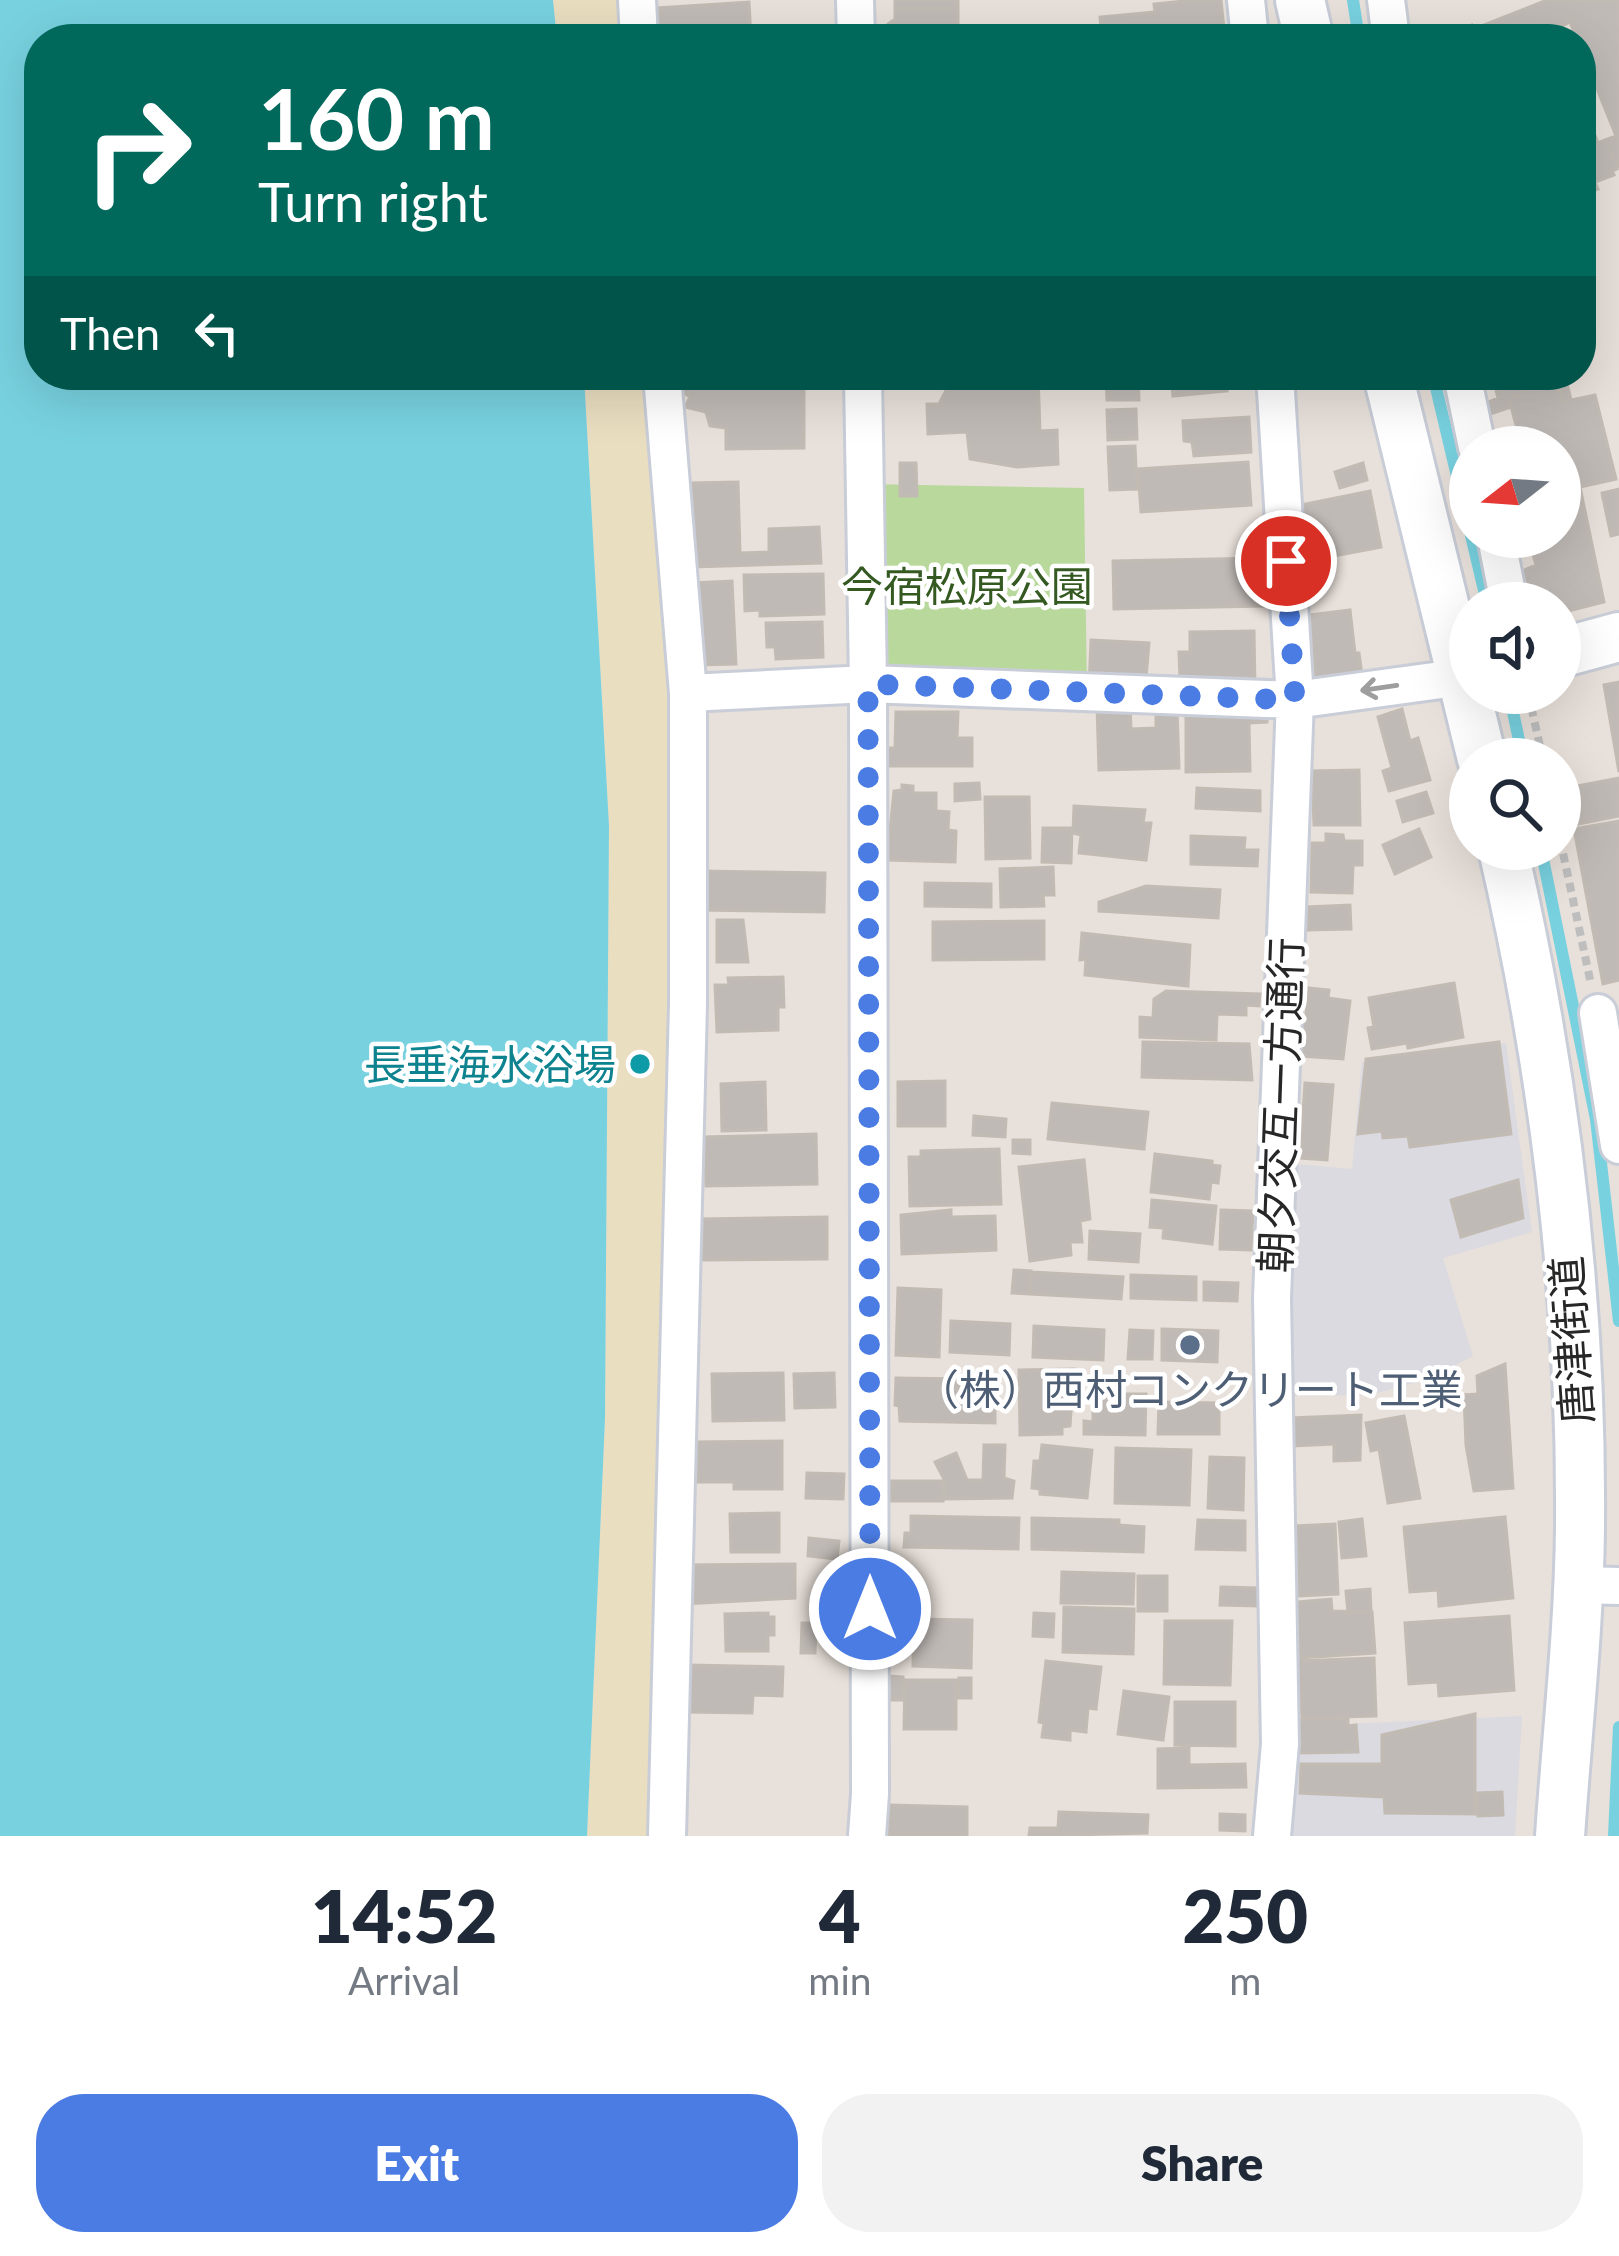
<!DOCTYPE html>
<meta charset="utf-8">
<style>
body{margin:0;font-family:Lato,"Noto Sans JP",sans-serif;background:#f2f2f3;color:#1f2937;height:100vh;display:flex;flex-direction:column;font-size:45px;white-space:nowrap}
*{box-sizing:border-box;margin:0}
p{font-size:39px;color:#747a83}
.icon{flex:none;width:66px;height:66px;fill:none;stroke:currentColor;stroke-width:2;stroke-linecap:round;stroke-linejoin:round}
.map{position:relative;height:1836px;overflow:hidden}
.drawer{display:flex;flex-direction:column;background:#fff;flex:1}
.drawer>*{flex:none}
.banner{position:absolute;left:24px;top:24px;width:1572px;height:366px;border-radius:48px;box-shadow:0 12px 48px #0002;background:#00695c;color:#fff;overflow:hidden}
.needle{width:78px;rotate:253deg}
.tools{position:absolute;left:1449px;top:426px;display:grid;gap:24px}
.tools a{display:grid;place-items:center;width:132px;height:132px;border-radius:50%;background:#fff;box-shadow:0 12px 48px #0002;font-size:60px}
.pin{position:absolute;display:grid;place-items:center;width:102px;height:102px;color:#fff;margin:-51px;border:6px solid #fff;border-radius:50%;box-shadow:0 3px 12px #0007}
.me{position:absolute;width:132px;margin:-66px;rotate:0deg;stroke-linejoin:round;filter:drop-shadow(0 0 9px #0008)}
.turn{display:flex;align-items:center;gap:42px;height:252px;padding:0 36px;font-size:54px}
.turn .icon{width:156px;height:156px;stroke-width:2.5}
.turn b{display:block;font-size:84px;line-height:102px}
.then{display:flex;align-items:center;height:114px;padding:0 36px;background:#0003;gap:24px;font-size:45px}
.eta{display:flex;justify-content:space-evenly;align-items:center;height:204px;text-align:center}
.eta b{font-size:72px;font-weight:800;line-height:84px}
.cta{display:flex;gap:24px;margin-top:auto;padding:24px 36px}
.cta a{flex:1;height:138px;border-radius:48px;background:#4b7ce3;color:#fff;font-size:48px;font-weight:800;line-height:138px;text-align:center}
.cta a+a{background:#f2f2f3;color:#1f2937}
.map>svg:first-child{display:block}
.industrial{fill:#dbdae1}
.green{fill:#b9d89c}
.sand{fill:#eadec0}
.water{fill:#78d1df}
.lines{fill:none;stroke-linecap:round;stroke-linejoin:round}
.stream{stroke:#78d1df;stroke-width:12}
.building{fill:#c0bab6;stroke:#c2bbb4;stroke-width:3}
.minor-casing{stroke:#c8cdd7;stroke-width:42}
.tertiary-casing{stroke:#c8cdd7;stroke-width:54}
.path{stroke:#bebebe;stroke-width:8;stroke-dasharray:9 6;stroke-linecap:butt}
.minor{stroke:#fff;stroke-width:36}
.tertiary{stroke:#fff;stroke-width:48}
.oneway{stroke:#9e9e9e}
.route{stroke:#4b7ce3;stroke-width:21;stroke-dasharray:0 37.8}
.culture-dot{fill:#0f9aa8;stroke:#fff;stroke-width:4.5}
.service-dot{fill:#5c6f8a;stroke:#fff;stroke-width:4.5}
.labels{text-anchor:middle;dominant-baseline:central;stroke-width:9;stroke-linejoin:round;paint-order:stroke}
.park-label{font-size:42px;fill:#345921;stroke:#fff}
.culture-label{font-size:42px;fill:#0d838f;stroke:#fff;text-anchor:end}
.street-label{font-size:42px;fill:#272727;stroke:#fff}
.service-label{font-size:42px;fill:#4e5e75;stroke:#fff}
</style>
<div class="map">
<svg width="1619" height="1836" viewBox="0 0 1619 1836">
<rect width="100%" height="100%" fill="#e8e0da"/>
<path class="industrial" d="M1506,1043L1532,1232L1443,1258L1473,1356L1429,1379L1370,1395L1288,1396L1284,1302L1295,1164L1352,1169L1362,1062Z
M1522,1716L1515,1836H1291L1301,1726Z"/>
<path class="green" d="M865,484L1084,488L1087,692L868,684Z"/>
<path class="sand" d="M553,0H618L622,39H557Z
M584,375H649L672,732L673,1301L657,1836H587L605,1418L609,826Z"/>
<path class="water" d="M0,0H553L557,39H39V375H584L609,826L605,1418L587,1836H0Z"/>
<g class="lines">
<path class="stream" d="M1353,0L1359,39
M1433,375L1487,603
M1509,693L1523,759
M1541,849L1596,1119L1619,1321
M1614,1836L1619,1727"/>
</g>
<path class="building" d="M895,0H958V8H895Z
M1195,0H1221L1225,39H1102L1100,17L1155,12L1154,4Z
M1547,0H1619V168L1605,140L1616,136L1581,49V39H1577L1570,22L1560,27L1562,31L1556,33L1558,39H1437L1472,25L1474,29Z
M749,2L751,39H660L658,8Z
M895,8H958V39H888V24L895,19Z
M1593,130L1598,143L1605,140L1617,169L1612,171L1614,175L1595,182L1598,189L1581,195V134Z
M674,375H804V448L726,449V428L710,426L706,412L685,407L690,397L677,388Z
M954,375H1038L1040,431L1057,430L1058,464L1017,467L970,459L967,432L928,434L927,404H939Z
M1106,375H1138L1139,400H1107Z
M1171,375H1225L1227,391L1173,396Z
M1492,375H1565L1571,400L1563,402L1558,384L1548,385L1544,380L1521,387L1523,393L1509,399L1511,407L1490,414L1486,403L1498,398Z
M1544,380L1548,386L1556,385L1562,402L1595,395L1616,479L1562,491L1567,511L1560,513V447L1492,445L1519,436L1509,399L1523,393L1522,388Z
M1136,409L1137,439L1108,440L1107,410Z
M1249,417L1251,452L1194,456L1192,442L1184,441L1183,421Z
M1135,446L1137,489L1110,490L1108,447Z
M1248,462L1251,505L1141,512L1138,469Z
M900,463H916L917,496H900Z
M1363,463L1367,480L1340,488L1335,472Z
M738,482L740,553L769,552V529L819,527L821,563L694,567L692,483Z
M1580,487L1604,602L1560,613V603H1531L1522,571L1536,565L1528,537H1560V513L1567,511L1562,491Z
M1619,489V534L1611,536L1602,493Z
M1370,491L1381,547L1303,562L1301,505Z
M1263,558L1265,606L1114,609L1113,561Z
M823,574L824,614L760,616V610L745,611L744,575Z
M732,581L736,664L697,665L692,583Z
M1350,610L1355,653H1359L1362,675L1316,679L1309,615Z
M822,622L823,657L776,659L775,647H767L766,623Z
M1254,631L1255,690L1195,691V677H1180L1179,652H1190V632Z
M1091,640L1149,643L1145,690L1089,687Z
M1619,682V772L1604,685Z
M1130,704L1131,729L1156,728V709L1177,708L1179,768L1099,770L1097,705Z
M1267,707V722L1249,723L1250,771L1186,772V708Z
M1402,709L1410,741L1418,738L1430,780L1389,791L1383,771L1392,768L1378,717Z
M896,712H958L957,738H972V766H885V748H895Z
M1359,770L1360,825H1314L1312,771Z
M1619,778V816L1574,825L1567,788Z
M979,783L980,799L955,801V784Z
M902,785L913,786V793H936V811L949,812L948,830L956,831L955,862L887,860L894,791L902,790Z
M1197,788L1260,791V811L1196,808Z
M1426,792L1433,813L1403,822L1397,801Z
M985,797H1029L1030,858L986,859Z
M1074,806L1145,810L1143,823H1151L1146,860L1079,853L1081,835L1073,833Z
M1619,821V980L1603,984L1574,829Z
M1043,828H1072L1071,863L1042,862Z
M1419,829L1431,857L1395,874L1383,845Z
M1326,834L1343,835L1344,841H1362V865H1353L1352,893L1311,892L1312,843H1326Z
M1191,836L1245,838L1244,850H1258L1257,866L1191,864Z
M1053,867L1054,895H1043L1044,906L1001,907L1000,869Z
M699,871L825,873L824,912L699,910Z
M925,883L991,884V907L925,906Z
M1146,886L1220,890L1218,918L1099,911V902Z
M1350,905L1351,929L1308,930L1307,907Z
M717,920H743L748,962H717Z
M1044,921V959L933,960V922Z
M1082,933L1190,945L1188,986L1085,975L1086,959L1080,960Z
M783,977L784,1007H778V1030L717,1032L715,985H729L728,978Z
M1454,983L1463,1037L1408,1048L1407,1043L1372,1049L1368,1028L1374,1027L1369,998Z
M1309,988L1329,990L1328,998L1350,1001L1343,1059L1301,1056Z
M1166,991L1260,994L1259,1006L1246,1005V1015L1217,1014L1216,1040L1140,1037V1017L1153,1018L1154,999Z
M1143,1042L1249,1044L1252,1080L1142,1077Z
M1499,1042L1511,1134L1410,1147L1408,1136L1383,1138L1382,1131L1358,1134L1366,1059Z
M945,1081V1126H898V1082Z
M765,1082L766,1130L722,1131L721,1084Z
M1305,1083L1333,1085L1327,1160L1300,1158Z
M1052,1103L1148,1112L1144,1149L1048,1139Z
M974,1116L1006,1119L1005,1137L973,1135Z
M816,1134L817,1184L706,1186L704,1137Z
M1013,1140H1030V1154L1013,1153Z
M999,1149L1001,1204L910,1206L909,1157H921V1151Z
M1155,1154L1212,1161V1165L1220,1166L1218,1183L1211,1182L1209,1199L1151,1192Z
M1084,1160L1090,1219L1080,1221L1082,1242H1070L1071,1255L1030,1261L1019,1167Z
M1518,1180L1523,1218L1461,1237L1451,1200Z
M1152,1200L1216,1206L1212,1244L1163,1238L1164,1228L1150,1227Z
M951,1210V1217L995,1216L996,1250L902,1254L901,1215Z
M1221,1210L1253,1211L1251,1250L1220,1249Z
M827,1217V1259L703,1260L702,1219Z
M1090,1231L1140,1234L1138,1262L1089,1259Z
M1014,1270L1031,1271L1029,1294L1012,1293Z
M1032,1272L1123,1277L1121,1299L1031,1294Z
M1131,1275L1196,1277V1300L1131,1298Z
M1204,1282L1238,1283L1237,1301L1204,1300Z
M898,1288L941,1290L939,1357L896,1355Z
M951,1321L1010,1324L1009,1355L950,1352Z
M1034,1326L1104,1330L1103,1360L1033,1357Z
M1162,1329L1218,1331L1217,1362L1162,1360Z
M1130,1330L1153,1331L1152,1359H1128Z
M1505,1364L1513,1488L1474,1491L1466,1445L1464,1395L1478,1394L1477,1376Z
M1074,1369L1070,1426L1062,1427V1434L1020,1435L1019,1370Z
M783,1373L784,1420L713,1421L712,1374Z
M834,1373L835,1407L795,1408L794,1374Z
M896,1378L965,1379L964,1393L995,1394V1423L900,1421L899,1406L895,1405Z
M1093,1394H1146L1145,1435L1084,1434V1421L1093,1422Z
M1159,1402L1219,1403V1434H1158Z
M1361,1415L1360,1460L1334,1461V1444L1293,1446L1291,1418Z
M1404,1416L1420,1498L1388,1503L1379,1449L1371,1451L1366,1423Z
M782,1441V1489H734V1482H696V1442Z
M984,1445H1005L1004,1478L1014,1481L1012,1498L945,1499V1481L935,1462L956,1453L967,1480H983Z
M1042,1445L1092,1450L1087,1498L1040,1494V1489L1032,1488L1034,1461H1040Z
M1116,1448L1191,1450L1189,1505L1115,1503Z
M1210,1457L1244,1458L1243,1510L1208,1508Z
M807,1473L844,1474L843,1499L806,1498Z
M891,1481H943V1501H891Z
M779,1513V1552H731L730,1514Z
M911,1516L1019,1518L1018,1549L904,1547L905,1533H911Z
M1505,1517L1513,1598L1439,1606L1438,1590L1410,1592L1404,1527Z
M1032,1518L1119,1520V1525L1144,1527L1143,1552L1032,1549Z
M1362,1519L1366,1556L1342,1558L1339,1522Z
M1198,1520L1245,1521V1550L1196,1549Z
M1335,1524L1338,1594L1299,1596L1295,1526Z
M809,1538L839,1541L837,1559L808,1556Z
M795,1564V1598L684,1604L683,1565Z
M1062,1572L1134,1574L1133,1604L1061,1603Z
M1138,1576H1167V1611H1138Z
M1221,1587L1258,1588V1606L1220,1605Z
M1370,1589L1371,1611L1348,1613L1346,1591Z
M1331,1599L1332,1611L1372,1612L1375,1653L1300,1658L1296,1602Z
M1064,1607L1134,1609L1133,1654L1063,1652Z
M768,1613V1617H774V1635H768V1651H726L725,1614Z
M1034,1613L1054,1614L1053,1637L1033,1636Z
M1509,1616L1514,1690L1439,1696L1438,1682L1409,1684L1405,1623Z
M914,1619L972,1620L971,1668L913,1666Z
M1165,1621H1232L1230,1685L1164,1684Z
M802,1623H816L815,1653H801Z
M1374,1658L1376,1716L1302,1718L1297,1661Z
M1046,1661L1101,1667L1096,1709L1088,1708L1086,1732L1070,1730V1740L1042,1737L1044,1723L1039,1722Z
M687,1665L783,1667L782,1696L753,1695L752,1713L686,1712Z
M888,1676L903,1677V1700H887Z
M959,1678H971V1698H959Z
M905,1680H956V1729H904Z
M1124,1691L1169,1697L1163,1740L1118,1734Z
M1175,1702H1235V1746L1175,1745Z
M1475,1714V1814L1385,1813L1384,1797L1300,1793L1301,1764H1382V1735Z
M1348,1718V1726L1356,1725L1358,1752L1299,1753L1298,1720Z
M1189,1748V1765L1245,1764L1246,1787L1158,1788V1749Z
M1502,1792L1503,1815L1478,1816L1477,1793Z
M889,1805L967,1807V1836H888Z
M1059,1812L1148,1815L1147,1833L1029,1836L1030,1828H1058Z
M1220,1814L1245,1815V1831L1220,1830Z"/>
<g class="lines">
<defs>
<path id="minor" d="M637,0L639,39
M855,0L856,39
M1246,0L1250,39
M1386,0L1391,39
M662,375L688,693V1004L667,1836
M863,375L868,684L870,1794L867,1836
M1462,375L1477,447
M1496,537L1509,603
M688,693L868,684L1295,700L1463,677
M1598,1013L1619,1145
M1575,1585L1619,1586
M1272,1836L1280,1744L1272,1298L1295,700L1275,375"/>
<path id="tertiary" d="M1300,0L1309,39
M1388,375L1482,759
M1560,653L1619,637
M1503,849C1554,1069 1582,1300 1580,1527C1579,1629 1567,1733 1560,1836"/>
</defs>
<use href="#minor" class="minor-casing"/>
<use href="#tertiary" class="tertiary-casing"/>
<path class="path" d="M1528,693L1543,759
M1560,839L1591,984"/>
<use href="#minor" class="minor"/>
<use href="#tertiary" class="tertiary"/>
</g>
<defs><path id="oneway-shaft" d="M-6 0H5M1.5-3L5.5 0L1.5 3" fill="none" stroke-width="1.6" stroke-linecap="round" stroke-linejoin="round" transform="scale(3)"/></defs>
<use class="oneway" href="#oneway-shaft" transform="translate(1379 688) rotate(172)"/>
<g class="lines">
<path class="route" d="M870,1609L868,684L1295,700L1286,561"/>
</g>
<circle class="culture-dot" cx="640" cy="1064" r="12"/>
<circle class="service-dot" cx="1190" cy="1345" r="12"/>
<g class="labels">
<g class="park-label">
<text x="967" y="586">今宿松原公園</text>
</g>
<g class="culture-label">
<text x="616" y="1064">長垂海水浴場</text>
</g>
<g class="street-label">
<text transform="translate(1280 1105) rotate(-88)">朝夕交互一方通行</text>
<text transform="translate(1571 1340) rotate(-94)">唐津街道</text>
</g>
<g class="service-label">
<text x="1190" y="1389">（株）西村コンクリート工業</text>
</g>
</g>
</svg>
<div class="tools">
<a><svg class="needle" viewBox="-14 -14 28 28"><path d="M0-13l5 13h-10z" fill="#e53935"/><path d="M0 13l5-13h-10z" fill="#747a83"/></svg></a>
<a><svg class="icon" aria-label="sound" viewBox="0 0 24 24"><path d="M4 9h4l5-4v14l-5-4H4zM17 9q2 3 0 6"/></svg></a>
<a><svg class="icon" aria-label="search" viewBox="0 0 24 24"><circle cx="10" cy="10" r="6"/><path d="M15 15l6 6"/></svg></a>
</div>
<div class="pin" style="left:1286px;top:561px;background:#d93025"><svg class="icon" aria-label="arrive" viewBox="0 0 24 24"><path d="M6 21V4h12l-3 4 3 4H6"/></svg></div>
<svg class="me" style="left:870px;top:1609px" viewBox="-20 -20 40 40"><circle r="17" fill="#4b7ce3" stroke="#fff" stroke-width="3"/><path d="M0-11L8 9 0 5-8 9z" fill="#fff"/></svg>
<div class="banner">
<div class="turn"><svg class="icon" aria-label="right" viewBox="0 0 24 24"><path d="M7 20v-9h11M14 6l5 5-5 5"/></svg><div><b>160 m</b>Turn right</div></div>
<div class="then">Then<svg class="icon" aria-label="left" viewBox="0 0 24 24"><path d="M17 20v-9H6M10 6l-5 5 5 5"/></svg></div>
</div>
</div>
<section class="drawer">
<div class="eta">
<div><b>14:52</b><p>Arrival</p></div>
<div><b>4</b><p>min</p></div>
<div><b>250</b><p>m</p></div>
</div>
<div class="cta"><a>Exit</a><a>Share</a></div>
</section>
